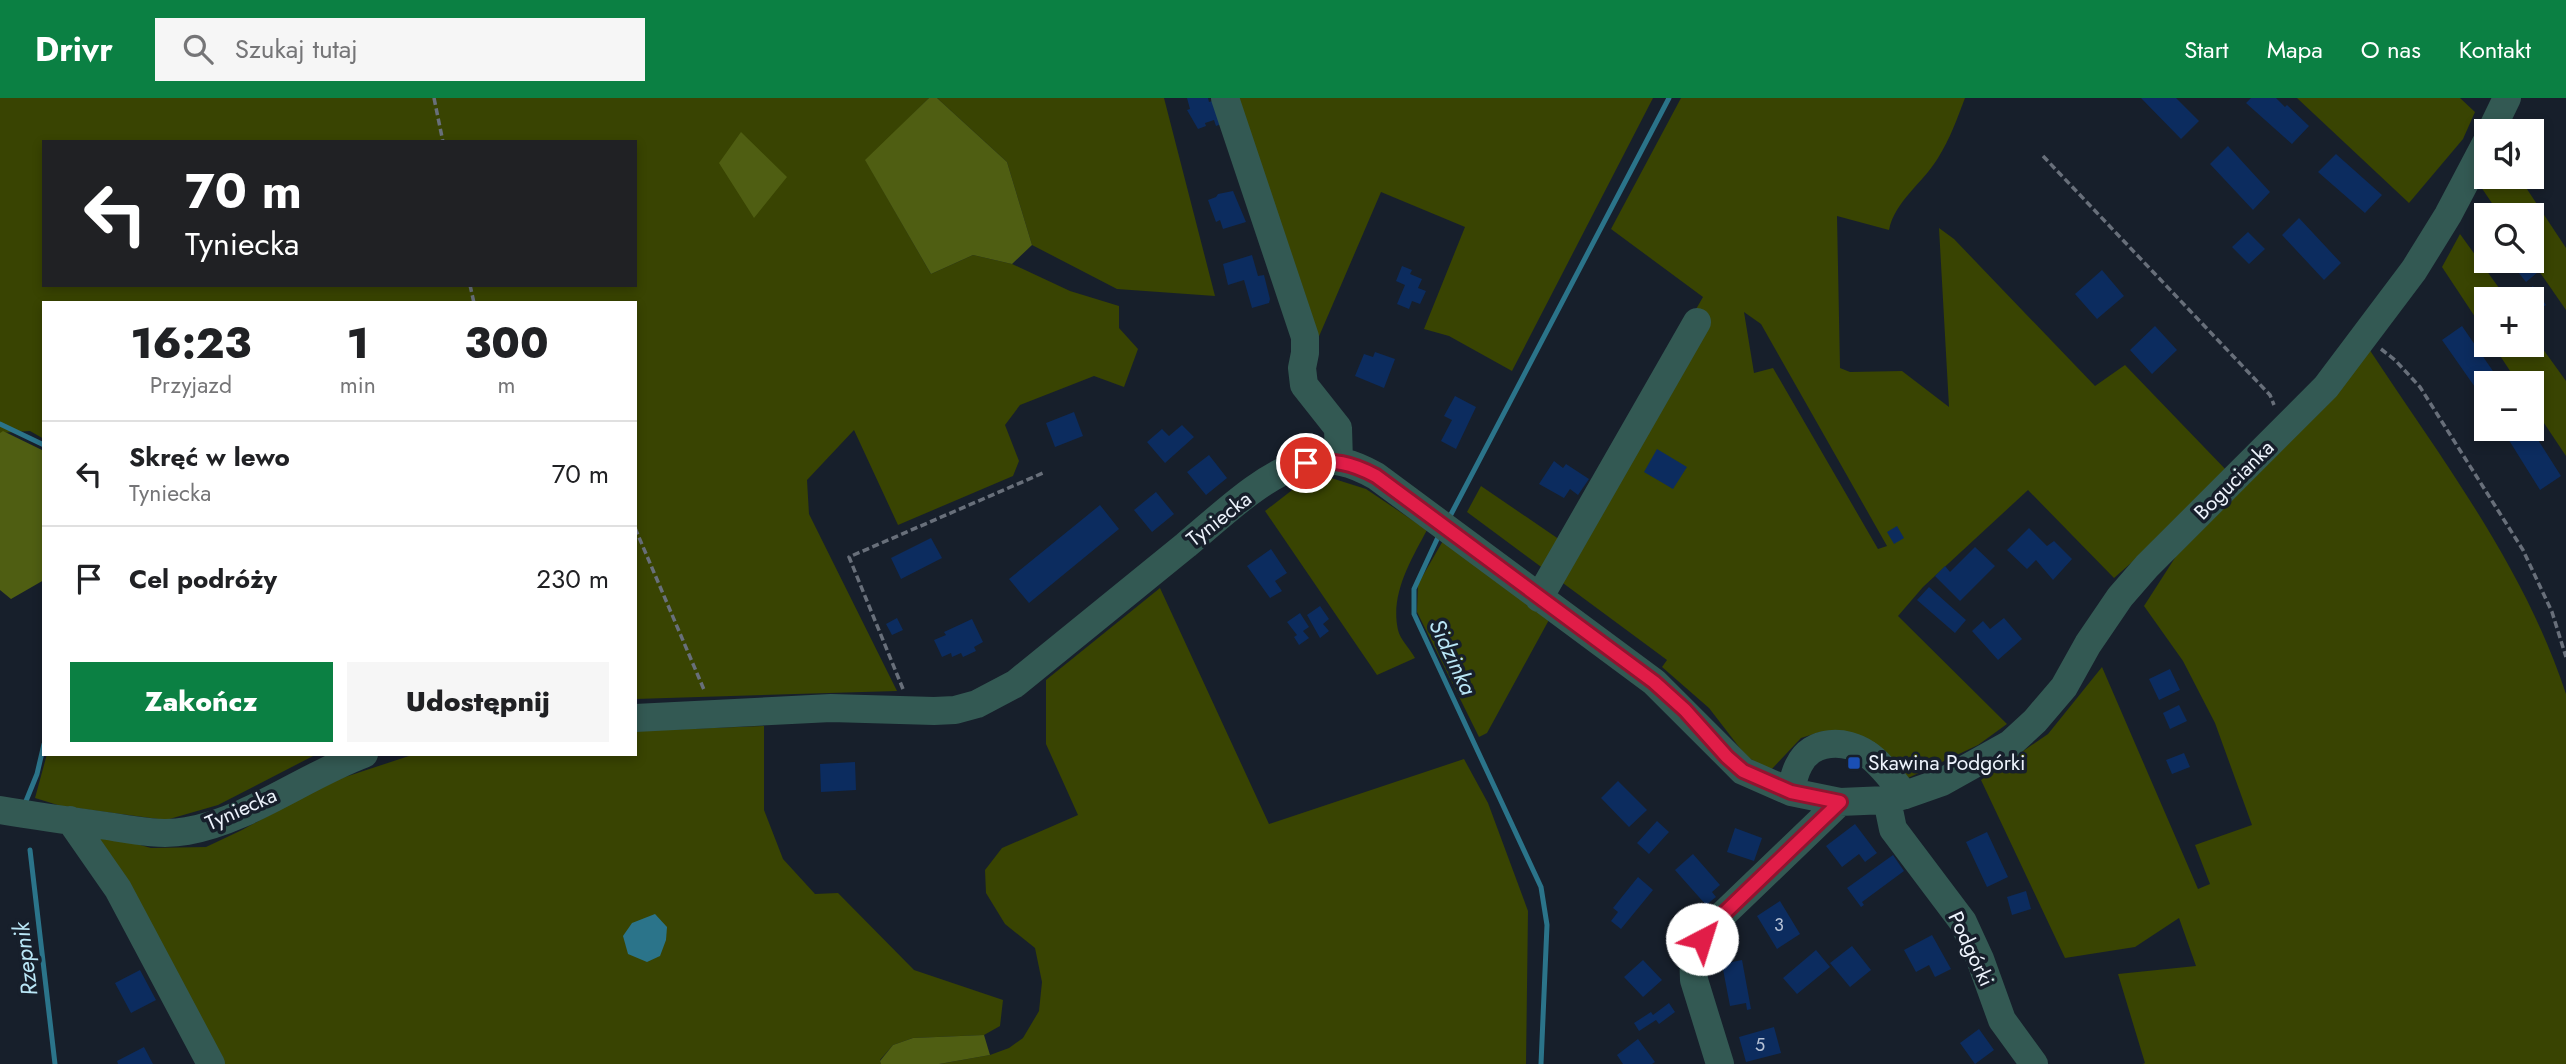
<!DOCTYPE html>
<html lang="pl">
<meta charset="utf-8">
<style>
body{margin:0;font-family:Jost,sans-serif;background:#f6f6f6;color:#202124;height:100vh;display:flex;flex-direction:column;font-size:26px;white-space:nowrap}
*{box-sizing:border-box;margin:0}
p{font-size:23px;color:#757577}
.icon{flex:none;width:38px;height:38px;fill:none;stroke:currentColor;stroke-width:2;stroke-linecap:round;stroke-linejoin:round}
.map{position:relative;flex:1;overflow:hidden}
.sheet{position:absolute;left:42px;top:203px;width:595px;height:455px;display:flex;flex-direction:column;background:#fff;border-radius:0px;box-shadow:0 4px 10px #0003}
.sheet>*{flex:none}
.hud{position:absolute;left:42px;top:42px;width:595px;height:147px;border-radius:0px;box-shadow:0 4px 10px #0003;background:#202124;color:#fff;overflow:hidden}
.fabs{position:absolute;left:2474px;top:21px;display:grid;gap:14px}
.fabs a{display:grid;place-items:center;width:70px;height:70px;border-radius:0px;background:#fff;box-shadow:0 4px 10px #0003;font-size:35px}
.pin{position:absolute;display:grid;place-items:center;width:60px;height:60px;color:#fff;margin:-30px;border:4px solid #fff;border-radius:50%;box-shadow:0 2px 7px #0007}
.me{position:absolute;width:77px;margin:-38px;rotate:40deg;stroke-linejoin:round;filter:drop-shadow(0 0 5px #0008)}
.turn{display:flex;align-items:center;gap:24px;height:147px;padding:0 28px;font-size:32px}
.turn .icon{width:91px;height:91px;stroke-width:2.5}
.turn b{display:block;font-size:49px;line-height:60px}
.eta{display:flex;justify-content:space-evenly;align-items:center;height:119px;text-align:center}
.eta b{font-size:42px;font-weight:800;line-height:49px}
.action{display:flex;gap:14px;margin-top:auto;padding:14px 28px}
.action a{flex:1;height:80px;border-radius:0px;background:#0b8043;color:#fff;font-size:28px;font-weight:800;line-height:80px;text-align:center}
.action a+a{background:#f6f6f6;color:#202124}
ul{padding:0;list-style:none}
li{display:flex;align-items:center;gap:21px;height:105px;padding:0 28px;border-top:2px solid #e0e0e0}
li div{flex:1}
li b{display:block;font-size:26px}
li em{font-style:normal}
header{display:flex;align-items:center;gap:42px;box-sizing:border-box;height:98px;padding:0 35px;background:#0b8043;color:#fff}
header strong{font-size:33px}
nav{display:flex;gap:38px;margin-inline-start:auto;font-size:24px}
.search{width:490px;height:63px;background:#f6f6f6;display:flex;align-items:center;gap:18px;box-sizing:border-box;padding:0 24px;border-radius:0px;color:#757577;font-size:26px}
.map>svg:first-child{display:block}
.green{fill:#394402;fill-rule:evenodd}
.forest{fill:#4f5e12}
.water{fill:#2b748a}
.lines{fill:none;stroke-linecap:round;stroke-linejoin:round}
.stream{stroke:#2b748a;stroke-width:5}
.building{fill:#0c2c5f}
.path{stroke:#686f7a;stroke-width:3.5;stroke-dasharray:7 3.5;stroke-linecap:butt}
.minor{stroke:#335953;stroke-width:28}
.route-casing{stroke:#92132f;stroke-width:18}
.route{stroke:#e11d48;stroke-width:12}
.transit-dot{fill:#1a4fb4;stroke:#171f2b;stroke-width:2.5}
.labels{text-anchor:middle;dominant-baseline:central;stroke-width:7;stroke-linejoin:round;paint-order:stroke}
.number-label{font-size:18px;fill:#b5c1d5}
.street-label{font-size:21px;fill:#edf3fc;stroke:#171f2b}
.poi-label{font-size:21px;fill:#edf3fc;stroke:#171f2b;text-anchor:start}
.water-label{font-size:23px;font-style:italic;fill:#bae7f7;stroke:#171f2b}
</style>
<header>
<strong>Drivr</strong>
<div class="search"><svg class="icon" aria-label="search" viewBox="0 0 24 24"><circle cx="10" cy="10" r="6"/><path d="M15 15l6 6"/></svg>Szukaj tutaj</div>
<nav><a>Start</a><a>Mapa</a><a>O nas</a><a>Kontakt</a></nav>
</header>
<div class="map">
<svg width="2566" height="966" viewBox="0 0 2566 966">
<rect width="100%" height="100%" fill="#171f2b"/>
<path class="green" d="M0,0H929L866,63L931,176L973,157L1012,166L1070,193L1119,208V230L1138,251L1124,289L1094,278L1020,307L1005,327L1019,363L1013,378L898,427L854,332L807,382L809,416L897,593L635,601V205H44V341L30,333L0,335ZM44,44H635V187H44Z
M937,0H1164L1215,198L1117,191L1032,147L1007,64Z
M1233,0H1653L1512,273L1449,238L1424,231L1465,129L1381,94L1314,250Z
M1681,0H1965C1957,21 1950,41 1938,60C1923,85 1895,103 1889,132L1837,118L1840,270L1850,274L1902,273L1949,309L1939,130L1954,141L2095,288L2125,267L2229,375L2205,400L2114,480L2028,392L1923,489L1898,518L2007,626L1978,647L1908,680L1853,635L1823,633L1801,640L1770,673L1746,658L1709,610L1662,569L1667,562L1467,414L1481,388L1563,444L1703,199L1611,131ZM1744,214L1761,226L1887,448L1878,451L1773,270L1754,275Z
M2297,0H2460L2475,14L2463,41L2409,105Z
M2487,72V79H2519L2566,150V212L2532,163V117H2500L2479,86Z
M2460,136L2507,201H2487V237L2442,169Z
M2532,236L2566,283V358L2532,307V285H2518L2493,247H2532Z
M2369,251C2441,360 2525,470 2566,596V966H2143L2145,965L2118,876L2196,868L2179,820L2135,849L2065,860L1981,682L2048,636L2102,569L2198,791L2210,786L2195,747L2252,727L2215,625L2183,563L2144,508L2180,452Z
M1328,379L1366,391L1427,432C1411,462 1390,496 1398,532C1400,541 1410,551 1415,560L1377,577L1265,413L1296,389Z
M1444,441L1550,520L1487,635L1479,639L1417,514L1418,486Z
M1160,490L1269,726L1464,661L1488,705L1528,813L1526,966H939L990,957L1009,950L1023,940L1039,913L1042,884L1035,850L1005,826L986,795L985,772L1002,750L1078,717L1046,646V582Z
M764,628V712L783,761L815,796L838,795L914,872L1003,902L1000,928L984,937L913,940L893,947L880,962L881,966H217L79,730L151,750L206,749L242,732L330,684L415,656H635V633Z
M47,656H317L218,707L166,722L61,708L35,700Z"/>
<path class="forest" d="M929,0H937L1007,64L1032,147L1012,166L973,157L931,176L865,62Z
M741,34L787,79L754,120L719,65Z
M3,333L44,353V482L11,501L0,492V335Z
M984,937L990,957L939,966H881L880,963L893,947L913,940Z"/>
<path class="water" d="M655,816L667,829L666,842L660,858L647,864L628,856L623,838L632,825Z"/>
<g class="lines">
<path class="stream" d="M0,326L44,347
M1448,422L1669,0
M1439,437L1414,491V516L1541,789L1547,827L1541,966
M26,703L37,676L44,646
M30,752L55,966"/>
</g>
<path class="building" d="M1187,0H1208L1209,4L1219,1L1227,24L1216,28L1214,22L1205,25L1206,28L1198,31L1187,12L1190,11Z
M2141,0H2176L2199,23L2181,41Z
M2251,0H2276L2285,9L2287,7L2309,28L2292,46L2246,5Z
M2228,48L2270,94L2253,112L2210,66Z
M2336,56L2382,97L2365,115L2318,74Z
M1233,93L1246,124L1223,131L1220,122L1216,124L1208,102L1216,99L1218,96Z
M2299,120L2341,165L2324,182L2282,137Z
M2248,134L2265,151L2249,166L2232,149Z
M1252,157L1258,178L1264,177L1270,201L1269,205L1252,210L1244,182L1228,187L1223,166Z
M2493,163H2527L2538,174L2526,184L2518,174L2522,171L2517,164L2502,175Z
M1402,168L1412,172L1410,176L1422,181L1418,190L1426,193L1420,206L1412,203L1409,211L1397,206L1405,187L1396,183Z
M2102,172L2124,198L2097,221L2075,196Z
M2533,188L2546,207L2532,216V201H2514Z
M2155,228L2177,252L2152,276L2130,252Z
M2462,228L2497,279L2477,292L2442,242Z
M1375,254L1395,261L1384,290L1355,278L1364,256L1373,259Z
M1455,298L1476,309L1456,351L1441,343L1452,322L1444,318Z
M1074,314L1083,338L1055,349L1046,325Z
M1182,327L1194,339L1165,365L1147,344L1162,331L1169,338Z
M2521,331H2531L2561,378L2540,392L2507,339Z
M1657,351L1687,369L1673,391L1644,374Z
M1209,357L1227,380L1206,397L1187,374Z
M1554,363L1563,370L1566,366L1589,381L1578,397L1570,391L1564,400L1539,386Z
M1156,394L1174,416L1152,434L1134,412Z
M1100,407L1119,431L1029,505L1009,481Z
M1897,428L1904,440L1894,446L1887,434Z
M2029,430L2047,448L2054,443L2072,461L2053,482L2036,462L2027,471L2007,452Z
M931,440L942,460L901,481L891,460Z
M1975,449L1995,468L1960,503L1935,478L1945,468L1950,474Z
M1271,451L1287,475L1275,483L1282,493L1270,500L1247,468Z
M1929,489L1966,522L1955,535L1917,502Z
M1320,508L1329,521L1323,526L1329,533L1320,540L1307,517Z
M1300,515L1309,529L1303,533L1309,540L1299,547L1294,539L1297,537L1287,524Z
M897,520L903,532L892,537L886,526Z
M2004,520L2022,541L1998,562L1972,533L1983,523L1990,531Z
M972,521L983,544L974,549L976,553L963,559L961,555L952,559L951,555L942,559L934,542L946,537L944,534Z
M2170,571L2180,592L2159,602L2149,581Z
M2179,607L2187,623L2170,631L2163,615Z
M2184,655L2190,669L2172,676L2166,662Z
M855,664L856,692L821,694L820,666Z
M1618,683L1647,712L1629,729L1601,700Z
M1657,723L1669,734L1649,756L1637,745Z
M1855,726L1877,755L1865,764L1859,756L1842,769L1826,748Z
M1735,730L1762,740L1754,763L1727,754Z
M1987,734L2008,779L1987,789L1966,744Z
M1693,756L1720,787L1712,794L1716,799L1706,807L1675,772Z
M1893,757L1904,773L1862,804L1864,807L1861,809L1847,790Z
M1638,779L1653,792L1621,831L1611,823L1618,814L1613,810Z
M2026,793L2031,811L2012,817L2007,799Z
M1780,803L1800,836L1777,851L1757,818Z
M1932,837L1951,871L1935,879L1929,867L1916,874L1904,852Z
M1852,848L1871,872L1850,889L1830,865Z
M1816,852L1830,869L1797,896L1783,880Z
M1643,862L1662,882L1643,899L1624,879Z
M1742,862L1751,911L1747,912L1746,905L1730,908L1722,866Z
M140,872L156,902L131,915L115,885Z
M1669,905L1675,914L1659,926L1656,922L1639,933L1634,925L1651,914L1653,917Z
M1774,929L1781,955L1746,964L1739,939Z
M1979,931L1994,952L1975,966L1960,945Z
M1638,941L1655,964L1652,966H1623L1617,957Z
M144,949L153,966H118L117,963Z"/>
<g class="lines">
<path class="path" d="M434,0L443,44
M2043,58L2270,297L2274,307
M470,187L474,205
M2381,251L2395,262L2420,289L2523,452L2552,514L2566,559
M635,430L705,594
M903,591L849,459L1043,375"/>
<path class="minor" d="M1225,0L1305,239V255L1302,270L1304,287L1338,330L1339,363
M2491,33L2507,0
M1539,500L1697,224
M635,620L831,610L934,613L955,612L977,606L1015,586C1072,539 1129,493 1186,447C1220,419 1262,377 1304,365C1331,358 1353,365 1376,378L1654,584L1743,673L1791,694L1840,704L1887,702L1905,697L1942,684L2010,646L2035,623L2064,589L2088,546L2120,499L2147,468L2326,289L2414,172L2448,117L2487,43
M1791,694C1793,685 1794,675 1799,667C1811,641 1846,641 1867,656C1882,666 1893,683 1905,697
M1887,702L1893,731L1963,824L1980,861L2002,922L2034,966
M0,712C36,718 71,723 107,728C132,732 161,738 187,733C249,722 305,678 364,656
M70,722L118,791L211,966
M1720,966L1694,882L1693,855L1712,827L1840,704"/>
</g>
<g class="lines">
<defs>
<path id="route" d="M1306,365C1333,361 1352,365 1376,378L1654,584L1685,612L1727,659L1743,673L1791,694L1840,704L1712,827L1702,841"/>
</defs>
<use href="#route" class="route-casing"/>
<use href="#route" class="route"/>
</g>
<rect class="transit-dot" x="1847" y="658" width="14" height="14" rx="3.5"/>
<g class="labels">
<g class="number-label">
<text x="1779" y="827">3</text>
<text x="1760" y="947">5</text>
</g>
<g class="street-label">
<text transform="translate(2234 382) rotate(-45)">Bogucianka</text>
<text transform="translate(1219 421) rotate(-38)">Tyniecka</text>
<text transform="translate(241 711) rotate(-24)">Tyniecka</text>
<text transform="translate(1971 851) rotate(65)">Podgórki</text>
</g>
<g class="poi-label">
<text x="1868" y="665">Skawina Podgórki</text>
</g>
<g class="water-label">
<text transform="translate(1453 559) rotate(65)">Sidzinka</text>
<text transform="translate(25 861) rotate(-97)">Rzepnik</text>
</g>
</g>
</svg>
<div class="fabs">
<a><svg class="icon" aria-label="sound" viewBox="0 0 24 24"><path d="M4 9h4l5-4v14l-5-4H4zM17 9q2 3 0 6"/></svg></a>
<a><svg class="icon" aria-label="search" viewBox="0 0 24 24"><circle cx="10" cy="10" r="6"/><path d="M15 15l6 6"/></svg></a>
<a>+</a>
<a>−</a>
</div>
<div class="pin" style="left:1306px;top:365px;background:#d93025"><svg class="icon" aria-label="arrive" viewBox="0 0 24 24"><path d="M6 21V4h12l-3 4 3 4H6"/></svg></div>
<svg class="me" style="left:1702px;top:841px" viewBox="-20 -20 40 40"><circle r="19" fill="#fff"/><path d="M0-13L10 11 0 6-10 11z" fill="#e11d48"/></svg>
<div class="hud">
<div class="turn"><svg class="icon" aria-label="left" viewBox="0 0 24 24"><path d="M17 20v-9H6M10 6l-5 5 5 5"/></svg><div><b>70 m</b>Tyniecka</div></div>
</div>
<section class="sheet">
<div class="eta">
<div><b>16:23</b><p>Przyjazd</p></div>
<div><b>1</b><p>min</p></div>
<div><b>300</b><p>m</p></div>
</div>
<ul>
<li><svg class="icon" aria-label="left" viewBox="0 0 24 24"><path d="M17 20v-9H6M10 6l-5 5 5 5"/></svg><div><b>Skręć w lewo</b><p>Tyniecka</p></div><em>70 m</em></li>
<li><svg class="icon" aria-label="arrive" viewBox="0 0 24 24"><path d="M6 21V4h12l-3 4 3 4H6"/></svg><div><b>Cel podróży</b></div><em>230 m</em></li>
</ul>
<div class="action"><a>Zakończ</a><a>Udostępnij</a></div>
</section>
</div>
